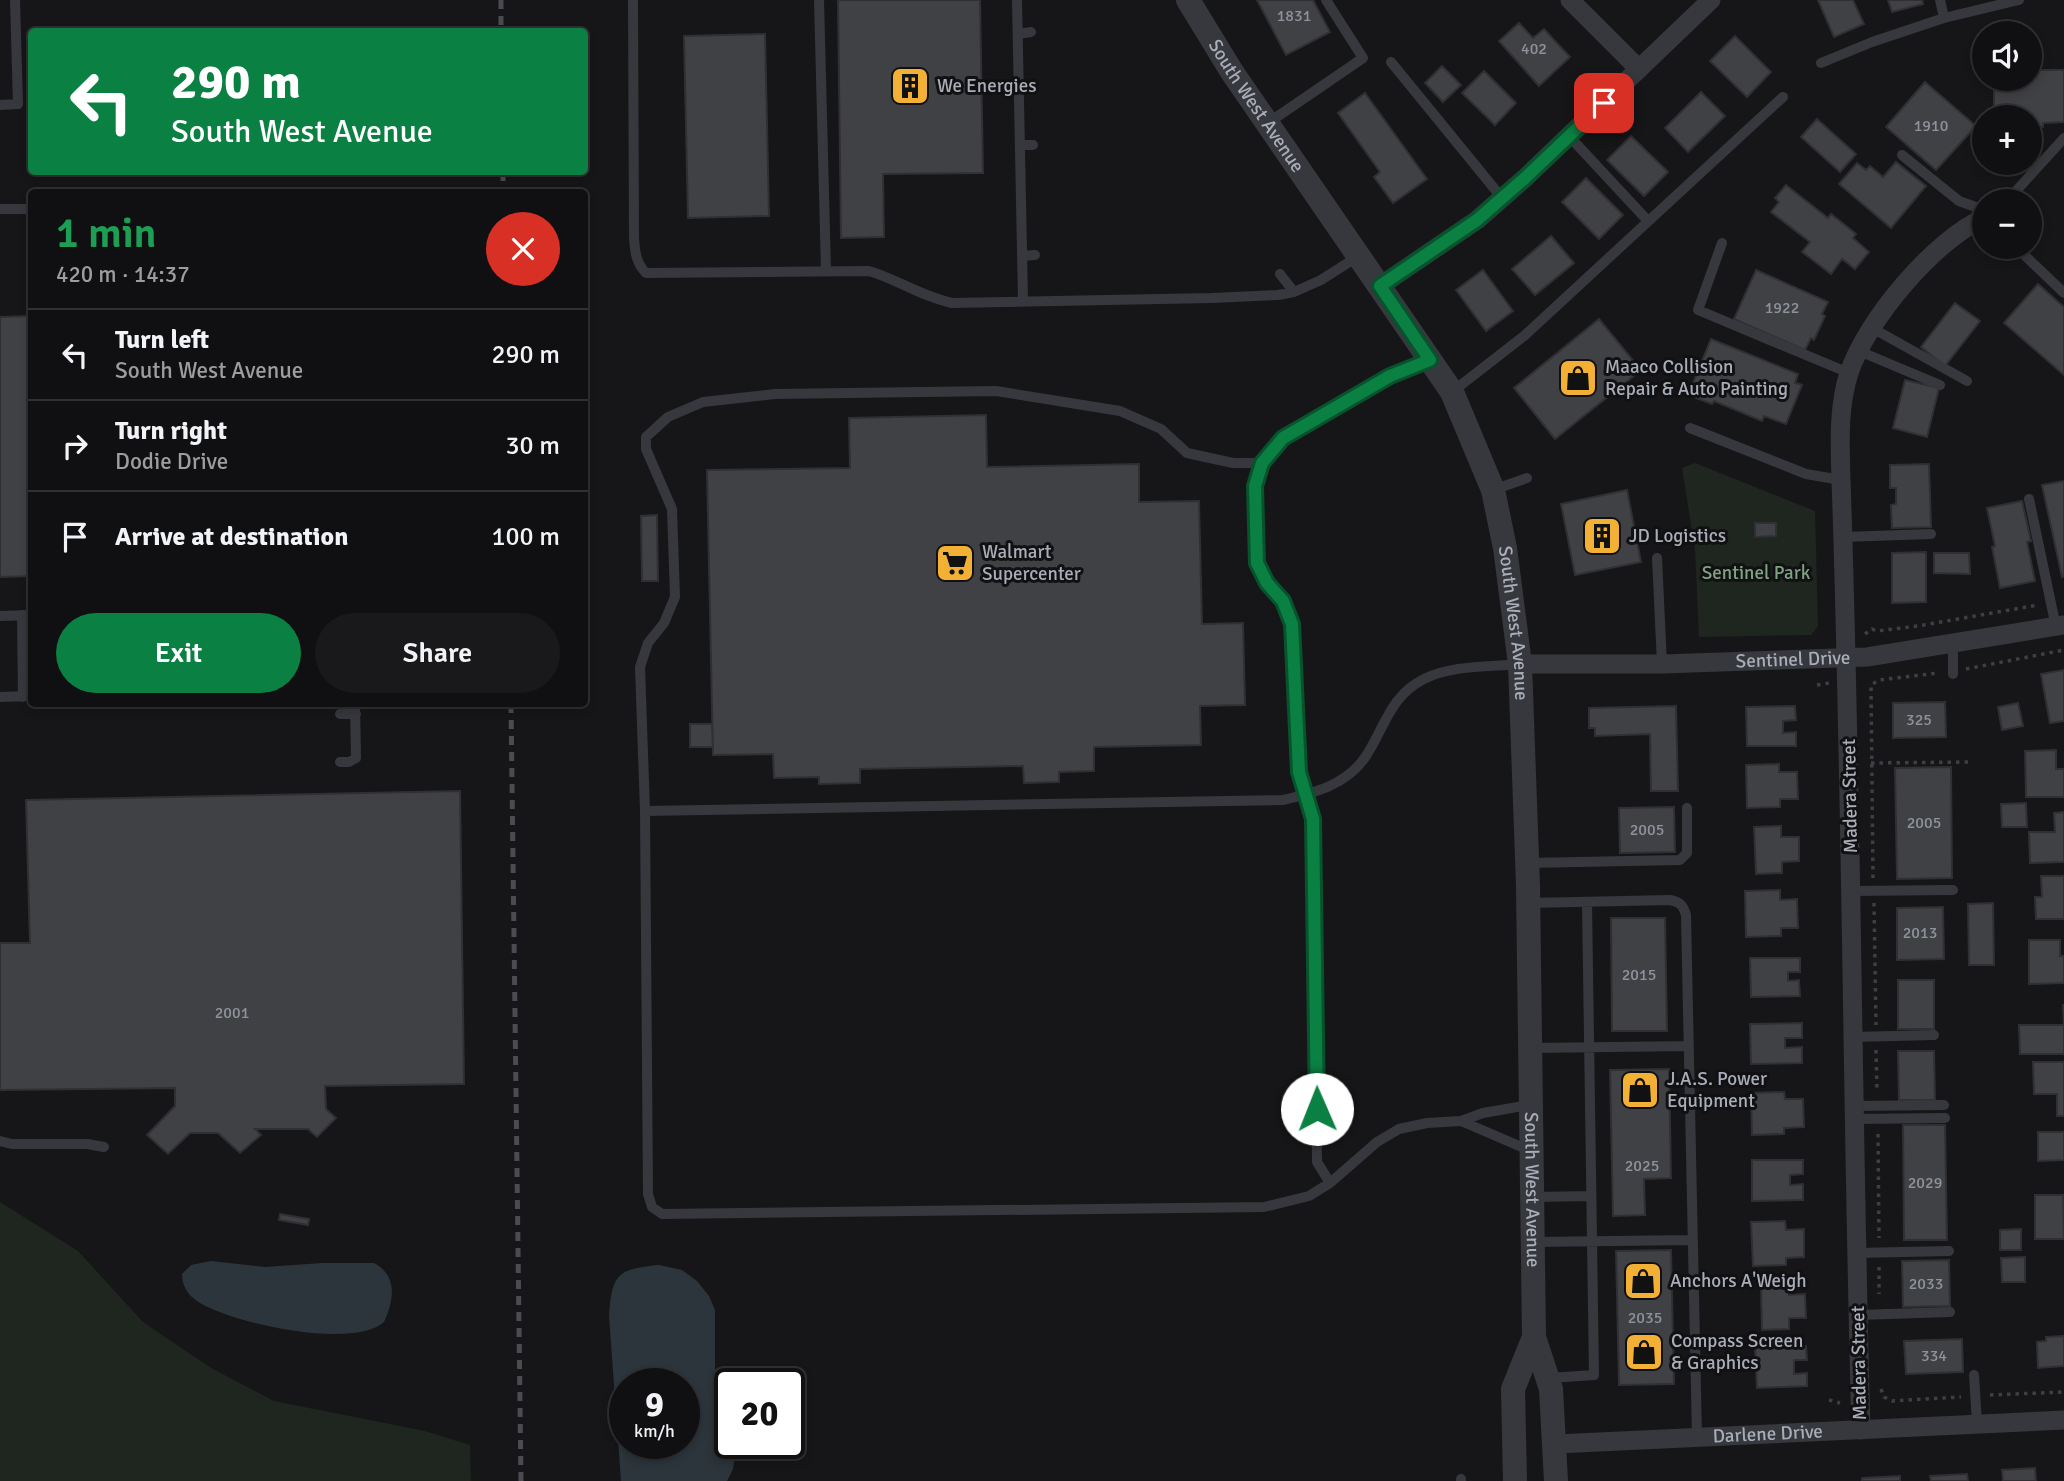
<!DOCTYPE html>
<meta charset="utf-8">
<style>
body{margin:0;font-family:Signika,sans-serif;background:#19191b;color:#f1f3f6;height:100vh;display:flex;flex-direction:column;font-size:26px;white-space:nowrap}
*{box-sizing:border-box;margin:0}
p{font-size:23px;color:#9c9d9f}
.icon{flex:none;width:38px;height:38px;fill:none;stroke:currentColor;stroke-width:2;stroke-linecap:round;stroke-linejoin:round}
.map{position:relative;flex:1;overflow:hidden}
.sheet{position:absolute;left:28px;top:189px;width:560px;height:518px;display:flex;flex-direction:column;background:#101012;border-radius:7px;box-shadow:0 4px 10px #0003,0 0 0 2px #303032}
.sheet>*{flex:none}
.banner{position:absolute;left:28px;top:28px;width:560px;height:147px;border-radius:7px;box-shadow:0 4px 10px #0003,0 0 0 2px #303032;background:#0b8043;color:#fff;overflow:hidden}
.tools{position:absolute;left:1972px;top:21px;display:grid;gap:14px}
.tools a{display:grid;place-items:center;width:70px;height:70px;border-radius:50%;background:#101012;box-shadow:0 4px 10px #0003,0 0 0 2px #303032;font-size:35px}
.speed{position:absolute;left:609px;top:1368px;display:flex;gap:14px;font-size:35px;font-weight:700;text-align:center}
.speed>*{display:grid;place-content:center;width:91px;height:91px;border-radius:50%;background:#101012;box-shadow:0 4px 10px #0003,0 0 0 2px #303032;line-height:1}
.speed small{font-size:18px;font-weight:400}
.speed .limit{border:4px solid #111;border-radius:10px;background:#fff;color:#111}
.pin{position:absolute;display:grid;place-items:center;width:60px;height:60px;color:#fff;margin:-30px;border-radius:14px;box-shadow:0 4px 10px #0006}
.me{position:absolute;width:77px;margin:-38px;rotate:359deg;stroke-linejoin:round;filter:drop-shadow(0 0 5px #0008)}
.turn{display:flex;align-items:center;gap:24px;height:147px;padding:0 28px;font-size:32px}
.turn .icon{width:91px;height:91px;stroke-width:2.5}
.turn b{display:block;font-size:49px;line-height:60px}
.round{display:grid;place-items:center;flex:none;width:74px;height:74px;border-radius:37px;background:#19191b}
.headline{display:flex;align-items:center;justify-content:space-between;height:119px;padding:0 28px}
h1{font-size:42px;font-weight:600;line-height:52px;color:#1e9e55}
.primary-button{display:flex;gap:14px;margin-top:auto;padding:14px 28px}
.primary-button a{flex:1;height:80px;border-radius:42px;background:#0b8043;color:#fff;font-size:28px;font-weight:600;line-height:80px;text-align:center}
.primary-button a+a{background:#19191b;color:#f1f3f6}
ul{padding:0;list-style:none}
li{display:flex;align-items:center;gap:21px;height:91px;padding:0 28px;border-top:2px solid #303032}
li div{flex:1}
li b{display:block;font-size:26px}
li em{font-style:normal}
.map>svg:first-child{display:block}
.green{fill:#1e261f}
.water{fill:#2c353c;fill-rule:evenodd}
.building{fill:#404145;stroke:#303034;stroke-width:2}
.lines{fill:none;stroke-linecap:round;stroke-linejoin:round}
.path{stroke:#3d3f44;stroke-width:3.5;stroke-dasharray:3.5 5;stroke-linecap:butt}
.service{stroke:#37383d;stroke-width:10}
.minor{stroke:#37383d;stroke-width:19}
.tertiary{stroke:#37383d;stroke-width:24}
.rail{stroke:#4a4c52;stroke-width:5;stroke-dasharray:9 7;stroke-linecap:butt}
.route-casing{stroke:#07532c;stroke-width:18}
.route{stroke:#0b8043;stroke-width:12}
.labels{text-anchor:middle;dominant-baseline:central;stroke-width:6;stroke-linejoin:round;paint-order:stroke}
.number-label{font-size:16px;fill:#8e929b}
.poi-label{font-size:19px;fill:#a8adb8;stroke:#111113;text-anchor:start}
.street-label{font-size:19px;fill:#a8adb8;stroke:#111113}
.park-label{font-size:19px;fill:#7fa381;stroke:#111113}
</style>
<div class="map">
<svg width="2064" height="1481" viewBox="0 0 2064 1481">
<rect width="100%" height="100%" fill="#161618"/>
<path class="green" d="M1695,463L1815,511L1818,626L1811,635L1699,637L1695,550L1682,468Z
M0,1202L78,1251L143,1322L211,1368L274,1401L425,1431L470,1445L471,1481H0Z"/>
<path class="water" d="M211,1261L265,1267L322,1263H374C398,1276 394,1300 384,1322C353,1350 229,1323 197,1301C188,1295 182,1286 182,1274L191,1265Z
M659,1265L682,1270L697,1281L709,1296L715,1310V1368L730,1413V1444H735L736,1447L733,1469L727,1481H621L609,1316C612,1274 617,1269 659,1265ZM625,1384H684V1444H625Z"/>
<path class="building" d="M838,0H980L983,173L883,174L884,237L841,238Z
M1257,0H1313L1330,32L1286,55Z
M1818,0H1853L1864,24L1834,37Z
M1888,0H1922L1923,4L1892,12Z
M1519,23L1533,38L1544,29L1570,57L1539,86L1499,41Z
M765,34L769,216L688,218L684,36Z
M1735,36L1771,72L1747,97L1710,61Z
M1442,66L1461,85L1443,102L1425,83Z
M2030,70H2064V122L2043,123V127H2030V117H1994V79H2030Z
M1484,71L1516,103L1495,125L1462,93Z
M1925,82L1976,126L1936,170L1886,127Z
M1701,92L1725,116L1688,152L1665,128Z
M1365,93L1427,179L1393,203L1374,177L1380,172L1338,113Z
M1817,119L1856,154L1840,172L1801,137Z
M1631,136L1668,172L1644,196L1607,160Z
M1896,162L1926,186L1891,228L1839,184L1857,163L1866,170L1870,166L1883,177Z
M1586,178L1623,215L1599,239L1562,202Z
M1786,185L1828,218L1831,214L1856,234L1853,238L1869,252L1855,269L1842,259L1831,274L1802,252L1810,242L1771,212L1779,202L1775,198Z
M1551,236L1574,263L1535,295L1512,269Z
M1483,270L1513,311L1486,331L1456,290Z
M1756,270L1828,302L1822,314L1825,316L1814,340L1811,338L1805,350L1734,319Z
M2038,284L2064,307V375L2004,323Z
M1955,303L1980,321L1945,366L1921,347Z
M32,316V576L0,577V317Z
M1599,319L1641,370L1555,439L1514,388Z
M1711,339L1798,374L1795,383L1802,385L1786,424L1764,416L1762,421L1714,401L1712,404L1688,395Z
M1905,380L1939,388L1927,437L1893,428Z
M986,415L987,467L1139,464V502L1199,501L1202,624L1243,623L1245,705L1200,706L1201,745L1094,747V771L1059,772V782L1024,783L1023,766L860,769V783L819,784V777L774,778L773,754L713,755L707,470L850,468L849,418Z
M1929,464L1931,527L1892,528L1891,505L1896,504V488H1890V465Z
M2064,481V576L2062,577L2042,485Z
M1627,490L1641,562L1575,575L1561,504Z
M2022,501L2031,541L2027,542L2035,581L2000,588L1992,547L1995,546L1987,508Z
M657,515L658,581H642L641,516Z
M1755,523H1776V536L1755,537Z
M1926,552V602L1892,603V553Z
M1934,553H1969L1970,574L1934,573Z
M2064,670V721L2050,723L2041,674Z
M1945,702L1946,737L1893,738V703Z
M2018,703L2023,726L2002,730L1998,707Z
M1676,706L1678,791H1651L1650,734L1595,736V728H1589V708Z
M1795,706L1796,720L1783,721V733L1796,732V746H1747L1746,707Z
M690,724H712L713,747H690Z
M2056,750V769H2064V797H2026L2025,751Z
M1779,764V772H1797L1798,799H1780V807L1747,808L1746,765Z
M1951,767L1952,878L1897,879L1895,768Z
M460,791L464,1084L325,1086L326,1109L336,1118L317,1137L308,1129H255L261,1135L240,1153L218,1133H190L168,1154L147,1135L175,1106V1088L0,1090V943H30L26,800Z
M2026,803L2027,827H2002L2001,804Z
M1674,807L1675,852L1620,853L1619,808Z
M2064,812V862L2030,863L2029,832H2055L2054,813Z
M1781,826V837H1799V861L1782,862V873L1756,874L1754,827Z
M2041,876H2064V919H2036L2035,897H2042Z
M1780,890V900L1797,899L1798,928H1781V936L1746,937L1745,891Z
M1993,903L1994,965H1969L1968,904Z
M1943,907L1944,959L1897,960V908Z
M1611,918H1665L1667,1031H1612Z
M2029,940H2060V956H2064V983L2029,984Z
M1750,958H1800V972H1788V981L1799,980L1800,996L1751,997Z
M1898,980H1934V1029H1898Z
M2063,1005H2064V1054H2020L2019,1025H2064Z
M1802,1023V1038H1785V1048L1802,1047V1063L1751,1064L1750,1024Z
M1898,1051H1934L1935,1100H1899Z
M2033,1062H2064V1116H2057V1094H2034Z
M1669,1069L1671,1178L1644,1179L1645,1215L1613,1216L1610,1070Z
M1784,1092L1785,1099H1803L1804,1127L1784,1128V1134L1752,1135L1751,1093Z
M1903,1125H1945L1947,1240H1904Z
M2038,1132H2064V1160L2038,1161Z
M1752,1160H1803V1174L1790,1175V1185L1803,1184V1200L1752,1201Z
M2035,1195H2063L2064,1239H2035Z
M280,1214L309,1219L308,1225L279,1220Z
M1785,1221L1786,1230L1804,1229V1257L1786,1258V1265L1753,1266L1751,1222Z
M2021,1229V1250H2000V1230Z
M1671,1250L1674,1384L1619,1385L1616,1251Z
M2025,1257V1282H2002L2001,1258Z
M1949,1260L1950,1306L1903,1307L1902,1261Z
M1789,1283V1295L1805,1294L1806,1318H1789V1329L1762,1330L1761,1284Z
M2064,1336V1366L2038,1368L2037,1342L2046,1341V1337Z
M1962,1339L1963,1372L1906,1374L1904,1341Z
M1806,1346L1807,1360H1794V1374L1807,1373V1386L1757,1388L1755,1347Z
M2035,1468L2036,1481H2003L2002,1470Z
M1967,1474L1968,1481H1931L1930,1476Z
M1900,1476V1481H1862V1478Z"/>
<g class="lines">
<path class="path" d="M1865,634L1872,629L1877,631L1918,626L2038,605
M1966,669L2064,650
M1817,685L1829,683
M1871,763L1970,762
M1873,878L1871,685L1879,680L1938,673
M1874,903L1876,1025
M1876,1050L1877,1091
M1878,1134L1879,1238
M1879,1267V1294
M1881,1389L1884,1397L1892,1401L1961,1397
M1990,1395L2064,1392
M1829,1400L1840,1403"/>
<path class="service" d="M633,0L634,238C635,252 636,263 646,273L869,271C899,280 920,296 952,303L1212,298L1278,295L1294,292L1321,280L1357,257
M819,0L826,270
M1017,0L1023,301
M1940,0L1944,18
M1018,34L1031,32
M1391,62L1502,198
M1821,63L1872,42L1944,18L2019,0
M0,105L18,104L15,0
M1268,123L1363,58L1326,0
M1569,136L1648,221
M1020,145H1033
M1902,155L1959,201L1984,210
M2007,201L2064,138
M0,209H32
M1722,243L1698,310L1849,373
M2016,247L2064,293
M1022,256L1035,255
M1280,274L1294,292
M1872,328L1967,381
M1859,351L1940,385
M1452,392L1524,336L1783,97
M1690,428L1806,474L1841,480
M1262,463H1233L1187,453L1161,429L1120,411L996,391L775,394L703,402L668,417L646,437V449L672,509L675,597L664,623L648,643L640,667L645,811L648,1194L652,1207L662,1214L1264,1207L1309,1196L1330,1183L1377,1142L1399,1129L1427,1123L1461,1121L1483,1113L1529,1105
M1493,490L1527,478
M2029,499L2056,627
M1843,537L1931,534
M1657,558L1662,664
M22,615L23,697
M0,616L32,615
M1953,645V674
M0,697L32,696
M340,714H356
M340,762H349L356,758L355,704
M645,811L1283,800C1314,793 1347,785 1366,756C1385,727 1390,696 1424,679C1451,665 1490,667 1520,664
M1528,863L1680,860L1687,853V808
M1851,891L1953,890
M1529,903L1670,900C1680,902 1683,905 1686,915L1697,1438
M1853,1037L1934,1035
M1532,1048L1689,1046
M1855,1106L1944,1105
M1855,1119L1945,1118
M1461,1121L1531,1151
M0,1141L12,1144H87L104,1147
M1330,1183L1317,1162L1313,819L1299,772L1292,624L1283,601L1267,583L1257,563L1255,486L1262,463L1283,438L1390,376L1430,360
M1534,1197L1591,1196
M1535,1242L1692,1240
M1857,1253L1949,1251
M1858,1315L1950,1312
M1974,1375L1977,1424
M1548,1378L1594,1375L1587,902
M1461,1479V1481"/>
<g class="minor">
<path d="M1570,0L1639,69"/>
<path d="M1380,286L1477,220L1525,178L1711,0"/>
<path id="s1" d="M1520,664H1662L1867,657L2064,625"/>
<path d="M1861,1430C1852,1113 1852,797 1841,480C1840,445 1838,407 1849,373C1866,321 1934,240 1984,218"/>
<path id="s2" d="M1556,1444L2064,1420"/>
</g>
<g class="tertiary">
<path id="s3" d="M1188,0L1232,72L1452,392L1493,490L1505,548L1520,664L1528,886L1534,1337L1551,1389L1556,1481"/>
<path d="M1515,1481L1513,1389L1534,1337"/>
</g>
<path class="rail" d="M501,0V32
M503,172V192
M511,704L521,1481"/>
</g>
<g class="lines">
<defs>
<path id="route" d="M1317,1109L1313,819L1299,772L1292,624L1283,601L1267,583L1257,563L1255,486L1262,463L1283,438L1390,376L1430,360L1380,286L1477,220L1525,178L1604,103"/>
</defs>
<use href="#route" class="route-casing"/>
<use href="#route" class="route"/>
</g>
<defs>
<symbol id="building-square" viewBox="-11 -11 22 22"><rect x="-9" y="-9" width="18" height="18" rx="4" fill="#f2b134" stroke="#111113"/><path d="M-4-6H4V6H1V3H-1V6H-4ZM-2.5-4.3h1.7v1.8h-1.7ZM.8-4.3h1.7v1.8H.8ZM-2.5-1h1.7V.8h-1.7ZM.8-1h1.7V.8H.8Z" fill="#111"/></symbol>
<symbol id="shop-square" viewBox="-11 -11 22 22"><rect x="-9" y="-9" width="18" height="18" rx="4" fill="#f2b134" stroke="#111113"/><path d="M-5-2.5h2.3a2.7 3.5 0 0 1 5.4 0H5L5.5 6h-11ZM-1.5-2.5h3a1.5 2.3 0 0 0-3 0Z" fill="#111"/></symbol>
<symbol id="supermarket-square" viewBox="-11 -11 22 22"><rect x="-9" y="-9" width="18" height="18" rx="4" fill="#f2b134" stroke="#111113"/><path d="M-6-5.5h2.5l.6 2H6L4.5 2H-2.5L-4.4-4H-6ZM-1.5 3.2a1.3 1.3 0 1 0 .1 0ZM3 3.2a1.3 1.3 0 1 0 .1 0Z" fill="#111"/></symbol>
</defs>
<g fill-rule="evenodd">
<use href="#building-square" x="888" y="64" width="44" height="44"/>
<use href="#shop-square" x="1556" y="356" width="44" height="44"/>
<use href="#building-square" x="1580" y="514" width="44" height="44"/>
<use href="#supermarket-square" x="933" y="541" width="44" height="44"/>
<use href="#shop-square" x="1618" y="1068" width="44" height="44"/>
<use href="#shop-square" x="1621" y="1259" width="44" height="44"/>
<use href="#shop-square" x="1622" y="1330" width="44" height="44"/>
</g>
<g class="labels">
<g class="number-label">
<text x="1294" y="16">1831</text>
<text x="1534" y="49">402</text>
<text x="1931" y="126">1910</text>
<text x="1782" y="308">1922</text>
<text x="1919" y="720">325</text>
<text x="1924" y="823">2005</text>
<text x="1647" y="830">2005</text>
<text x="1920" y="933">2013</text>
<text x="1639" y="975">2015</text>
<text x="232" y="1013">2001</text>
<text x="1642" y="1166">2025</text>
<text x="1925" y="1183">2029</text>
<text x="1926" y="1284">2033</text>
<text x="1645" y="1318">2035</text>
<text x="1934" y="1356">334</text>
</g>
<g class="poi-label">
<text x="937" y="86">We Energies</text>
<text x="1605" y="367">Maaco Collision<tspan x="1605" dy="22">Repair &amp; Auto Painting</tspan></text>
<text x="1629" y="536">JD Logistics</text>
<text x="982" y="552">Walmart<tspan x="982" dy="22">Supercenter</tspan></text>
<text x="1667" y="1079">J.A.S. Power<tspan x="1667" dy="22">Equipment</tspan></text>
<text x="1670" y="1281">Anchors A'Weigh</text>
<text x="1671" y="1341">Compass Screen<tspan x="1671" dy="22">&amp; Graphics</tspan></text>
</g>
<g class="street-label">
<text stroke="none"><textPath href="#s3" startOffset="126">South West Avenue</textPath></text>
<text stroke="none"><textPath href="#s3" startOffset="714">South West Avenue</textPath></text>
<text stroke="none"><textPath href="#s1" startOffset="273">Sentinel Drive</textPath></text>
<text transform="translate(1850 796) rotate(-91)">Madera Street</text>
<text stroke="none"><textPath href="#s3" startOffset="1281">South West Avenue</textPath></text>
<text transform="translate(1859 1363) rotate(-91)">Madera Street</text>
<text stroke="none"><textPath href="#s2" startOffset="212">Darlene Drive</textPath></text>
</g>
<g class="park-label">
<text x="1756" y="573">Sentinel Park</text>
</g>
</g>
</svg>
<div class="tools">
<a><svg class="icon" aria-label="sound" viewBox="0 0 24 24"><path d="M4 9h4l5-4v14l-5-4H4zM17 9q2 3 0 6"/></svg></a>
<a>+</a>
<a>−</a>
</div>
<div class="speed"><div>9<small>km/h</small></div><div class="limit">20</div></div>
<div class="pin" style="left:1604px;top:103px;background:#d93025"><svg class="icon" aria-label="arrive" viewBox="0 0 24 24"><path d="M6 21V4h12l-3 4 3 4H6"/></svg></div>
<svg class="me" style="left:1317px;top:1109px" viewBox="-20 -20 40 40"><circle r="19" fill="#fff"/><path d="M0-13L10 11 0 6-10 11z" fill="#0b8043"/></svg>
<div class="banner">
<div class="turn"><svg class="icon" aria-label="left" viewBox="0 0 24 24"><path d="M17 20v-9H6M10 6l-5 5 5 5"/></svg><div><b>290 m</b>South West Avenue</div></div>
</div>
<section class="sheet">
<div class="headline"><div><h1>1 min</h1><p>420 m · 14:37</p></div><a class="round" style="background:#d93025;color:#fff"><svg class="icon" aria-label="close" viewBox="0 0 24 24"><path d="M6 6l12 12M18 6L6 18"/></svg></a></div>
<ul>
<li><svg class="icon" aria-label="left" viewBox="0 0 24 24"><path d="M17 20v-9H6M10 6l-5 5 5 5"/></svg><div><b>Turn left</b><p>South West Avenue</p></div><em>290 m</em></li>
<li><svg class="icon" aria-label="right" viewBox="0 0 24 24"><path d="M7 20v-9h11M14 6l5 5-5 5"/></svg><div><b>Turn right</b><p>Dodie Drive</p></div><em>30 m</em></li>
<li><svg class="icon" aria-label="arrive" viewBox="0 0 24 24"><path d="M6 21V4h12l-3 4 3 4H6"/></svg><div><b>Arrive at destination</b></div><em>100 m</em></li>
</ul>
<div class="primary-button"><a>Exit</a><a>Share</a></div>
</section>
</div>
